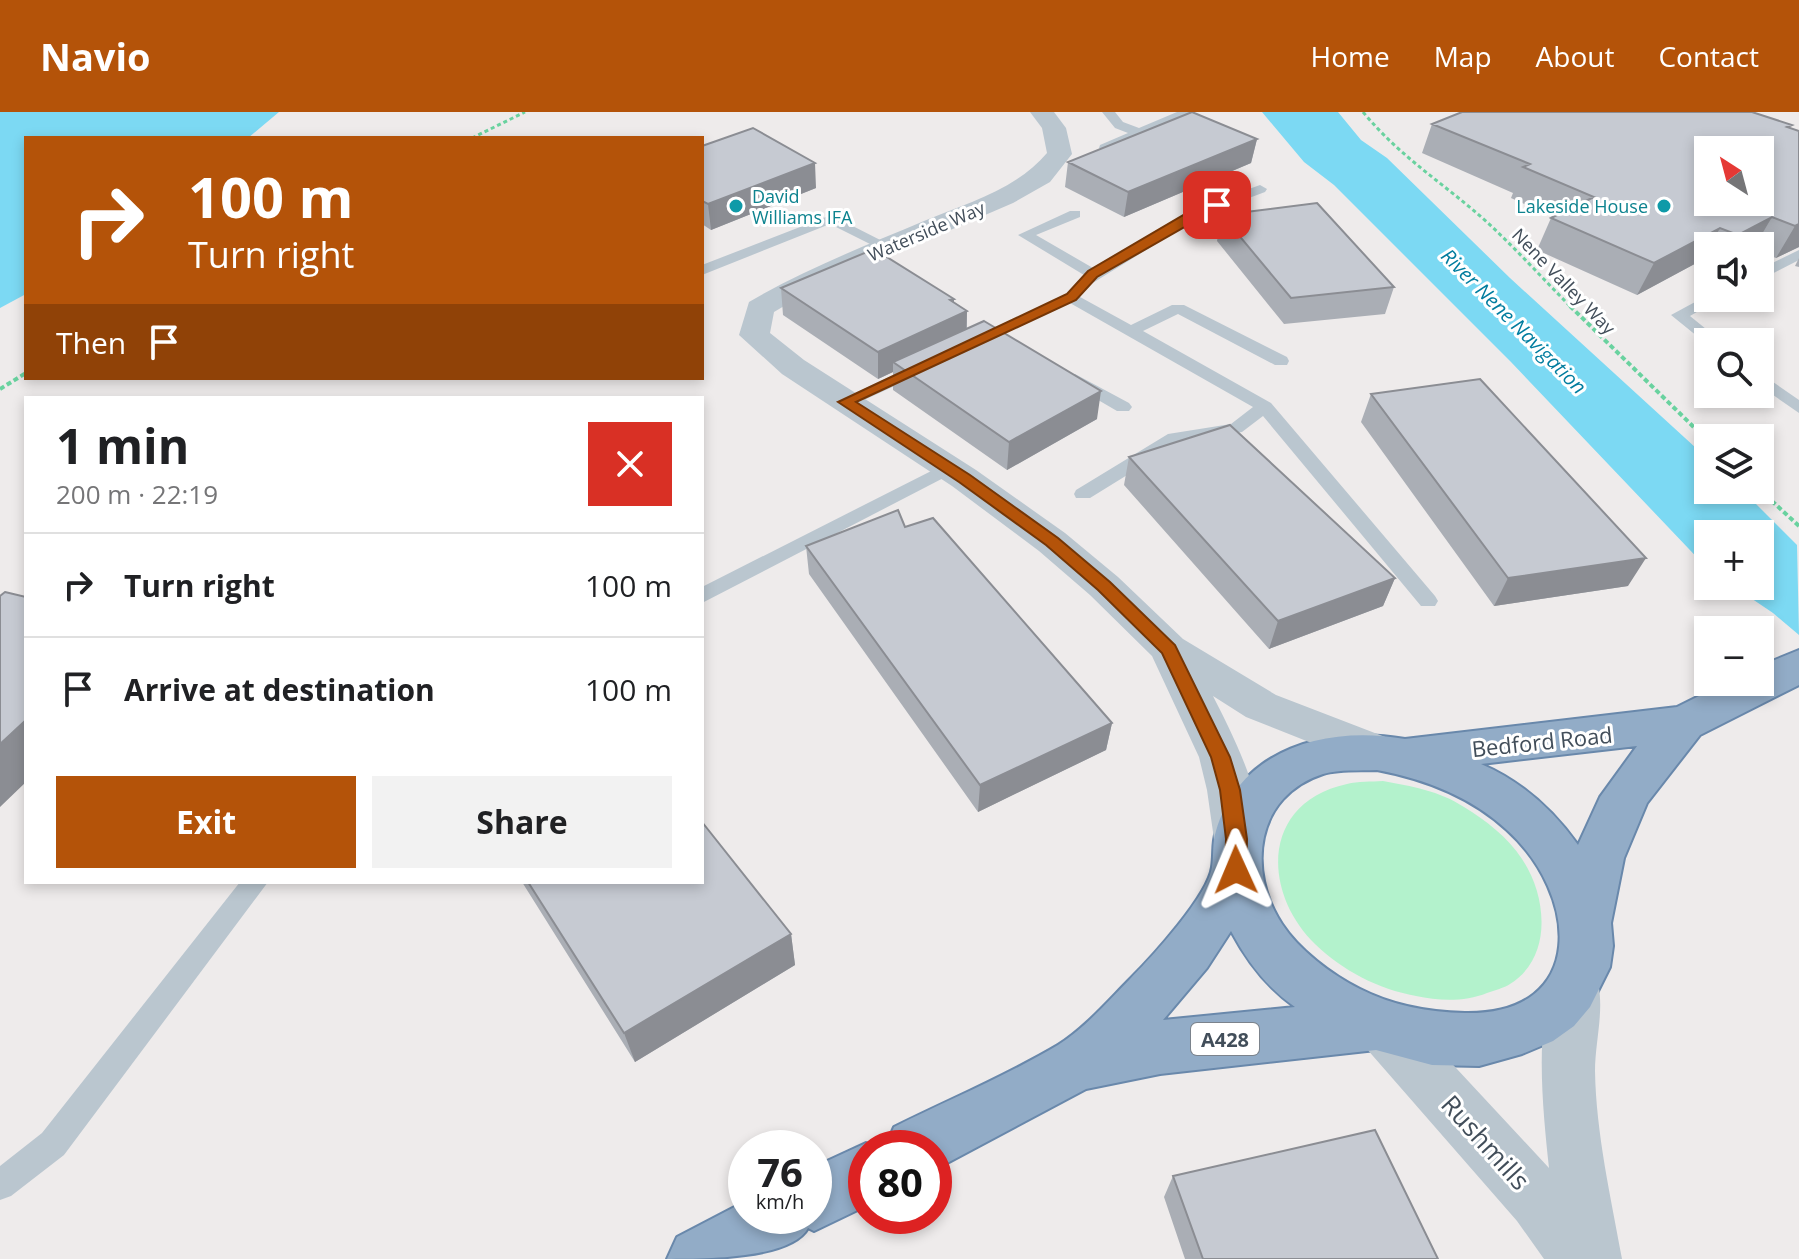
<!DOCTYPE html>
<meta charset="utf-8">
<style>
body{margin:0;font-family:"Open Sans",sans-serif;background:#f2f2f2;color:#202124;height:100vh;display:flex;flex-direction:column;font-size:30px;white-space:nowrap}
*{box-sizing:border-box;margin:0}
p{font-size:26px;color:#757577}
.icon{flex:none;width:44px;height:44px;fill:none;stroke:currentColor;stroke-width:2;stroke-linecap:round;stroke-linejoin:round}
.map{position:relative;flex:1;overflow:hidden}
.details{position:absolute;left:24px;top:284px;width:680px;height:488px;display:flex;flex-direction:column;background:#fff;border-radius:0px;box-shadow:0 4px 12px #0003}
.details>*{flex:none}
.top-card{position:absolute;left:24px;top:24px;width:680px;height:244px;border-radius:0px;box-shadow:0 4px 12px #0003;background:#b45309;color:#fff;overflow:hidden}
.needle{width:52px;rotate:324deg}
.buttons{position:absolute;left:1694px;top:24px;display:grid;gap:16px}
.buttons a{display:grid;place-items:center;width:80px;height:80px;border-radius:0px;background:#fff;box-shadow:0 4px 12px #0003;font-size:40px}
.speed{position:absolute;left:728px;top:1018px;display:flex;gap:16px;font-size:40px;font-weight:700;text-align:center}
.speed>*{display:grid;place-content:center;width:104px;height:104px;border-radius:50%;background:#fff;box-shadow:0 4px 12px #0003;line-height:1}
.speed small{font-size:20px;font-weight:400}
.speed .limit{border:12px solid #d22;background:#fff;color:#111}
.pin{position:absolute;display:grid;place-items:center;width:68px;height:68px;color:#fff;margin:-34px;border-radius:16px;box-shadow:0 4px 12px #0006}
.me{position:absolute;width:88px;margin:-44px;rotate:359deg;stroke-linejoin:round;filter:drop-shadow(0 0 6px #0008)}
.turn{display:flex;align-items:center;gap:28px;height:168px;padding:0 32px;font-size:36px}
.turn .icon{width:104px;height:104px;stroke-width:2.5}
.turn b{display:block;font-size:56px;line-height:68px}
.then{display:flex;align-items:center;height:76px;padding:0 32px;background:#0003;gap:16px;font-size:30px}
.round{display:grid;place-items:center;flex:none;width:84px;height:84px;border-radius:0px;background:#f2f2f2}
.head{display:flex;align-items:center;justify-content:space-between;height:136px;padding:0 32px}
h1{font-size:48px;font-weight:700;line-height:60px}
.cta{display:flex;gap:16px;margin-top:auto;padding:16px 32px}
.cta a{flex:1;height:92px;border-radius:0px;background:#b45309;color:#fff;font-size:32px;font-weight:700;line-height:92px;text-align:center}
.cta a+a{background:#f2f2f2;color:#202124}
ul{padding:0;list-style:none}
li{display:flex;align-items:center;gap:24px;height:104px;padding:0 32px;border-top:2px solid #e0e0e0}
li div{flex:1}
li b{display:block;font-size:30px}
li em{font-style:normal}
header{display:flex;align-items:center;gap:48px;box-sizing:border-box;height:112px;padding:0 40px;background:#b45309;color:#fff}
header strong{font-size:38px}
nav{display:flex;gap:44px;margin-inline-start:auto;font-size:28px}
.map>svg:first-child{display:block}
.green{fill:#b3f2cc}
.water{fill:#7cd9f3}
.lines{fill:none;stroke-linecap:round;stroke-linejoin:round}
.trunk-casing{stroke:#6988ab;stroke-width:4}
.path-far1{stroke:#69d29f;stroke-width:3;stroke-dasharray:4 3;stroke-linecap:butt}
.path{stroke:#69d29f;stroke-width:4;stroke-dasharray:5 3;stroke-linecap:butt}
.service{fill:#bac6cf;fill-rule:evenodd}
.minor{fill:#bac6cf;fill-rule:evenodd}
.trunk{fill:#92acc7;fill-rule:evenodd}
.wall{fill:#aaaeb5}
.shaded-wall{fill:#8b8d93}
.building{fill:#c6cad2;stroke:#8b8d93;stroke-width:2;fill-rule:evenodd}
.route{fill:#b45309;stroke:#753606;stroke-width:2}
.culture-dot{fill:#0f9aa8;stroke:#fff;stroke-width:3}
.labels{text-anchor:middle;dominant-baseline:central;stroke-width:6;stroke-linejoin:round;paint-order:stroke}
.far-culture-label{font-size:18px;fill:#0d838f;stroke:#fff;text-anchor:start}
.far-street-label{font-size:18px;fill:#424e5a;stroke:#fff}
.far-water-label{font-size:20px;font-style:italic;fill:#027d9f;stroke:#fff}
.shield{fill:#fff;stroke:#7b838c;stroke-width:2}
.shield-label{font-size:20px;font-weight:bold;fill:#424e5a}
.street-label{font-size:22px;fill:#424e5a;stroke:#fff}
.near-street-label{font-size:26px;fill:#424e5a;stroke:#fff}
</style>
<header>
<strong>Navio</strong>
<nav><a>Home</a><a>Map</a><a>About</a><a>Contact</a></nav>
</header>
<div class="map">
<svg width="1799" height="1147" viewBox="0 0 1799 1147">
<rect width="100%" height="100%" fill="#eeebeb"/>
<path class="green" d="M1383,669C1411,674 1440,679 1464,695C1485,708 1508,725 1522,747C1547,784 1553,845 1510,872C1504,876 1495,878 1487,881C1465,890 1439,889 1416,884C1378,877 1343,859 1315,832C1261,779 1262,690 1347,672C1358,669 1371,670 1383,669Z"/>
<path class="water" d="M0,0H279L248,26H26V182L0,196Z
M1262,0H1338L1361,28L1387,46L1510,166L1708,347V378H1742L1797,433L1799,523L1773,501L1733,474H1760V422H1708V457L1511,250L1334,73L1304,50Z"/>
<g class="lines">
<defs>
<path id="trunk" d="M1799,538V573L1700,623L1647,691L1624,746L1611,811L1613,834L1610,855L1590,895L1574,914L1553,929L1522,942L1479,954L1432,953L1376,938L1160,962L1086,977L934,1058V1036H885L894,1015C948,988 1006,964 1058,933C1084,917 1108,889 1130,867C1151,846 1208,784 1212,755C1214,743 1212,731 1216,719C1240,636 1328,613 1405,627L1677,595L1727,570H1760V554ZM1637,634L1600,685L1578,733C1553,698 1521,669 1481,652ZM1377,658C1425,667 1470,684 1507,718C1578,782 1589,903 1465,901C1428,900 1393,894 1360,877C1332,863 1299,838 1282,812C1247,759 1255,684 1323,662C1340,657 1360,659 1377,658ZM1231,819C1247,849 1266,875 1295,895L1163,908L1207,856Z
M866,1031L879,1036H866V1094L814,1119L808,1116C791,1147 705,1147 667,1147L677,1125L746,1089V1104H814V1055Z"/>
</defs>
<use href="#trunk" class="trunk-casing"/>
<path class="path-far1" d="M1363,0C1402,47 1445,72 1488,111C1517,138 1544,168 1572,196
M472,26L525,0"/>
<path class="path" d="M1570,194L1708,329
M0,277L26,261
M1760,378L1799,414"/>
<path class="service" d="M1102,0H1115L1123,10L1139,16L1177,0H1193L1105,40L1099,36L1100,33L1128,21L1115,16Z
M1260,73L1267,77L1265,80L1201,104L1083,177L1075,172L1084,163L1018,123L1070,99H1080V105L1036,123L1093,156L1191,98Z
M831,103L894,135L887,139L882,138L830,112L702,163V153Z
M1799,138V148L1760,168V157Z
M1071,180L1131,213L1172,193H1184L1287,245L1289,249L1287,253H1275L1178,202L1143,219L1271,291L1435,484L1438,489L1435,494H1421L1263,304L1242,320L1179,331L1090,386H1076L1074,382L1076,378L1168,322L1231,312L1253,295L1070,191L980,233L974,235L966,230Z
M1708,183V186H1721L1690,204L1722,230H1708V233L1671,203Z
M921,250L929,255L927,259L851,294L845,295L836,290Z
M1760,261L1799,288V301L1760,274Z
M1075,262L1129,291L1132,295L1129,299H1117L1069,271L1067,267Z
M949,350L958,356L955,360L702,491V475Z
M240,770H268L64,1043L11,1084L0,1088V1054L42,1021Z"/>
<path class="minor" d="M1030,0H1054L1066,16L1072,42L1050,70L1013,91L811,178L774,200L770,221L804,248L976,358L1065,421L1118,465L1183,527L1276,583L1393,628L1399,640L1393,652L1377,657L1246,605L1213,584C1232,622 1274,700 1254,741L1237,746L1220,741L1214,727L1207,678L1199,645L1152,544L1090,483L1039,439L952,374L782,262L739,223L749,190C805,157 865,134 924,109C967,91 1017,77 1047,41L1042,16Z
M1575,849L1593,856C1608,888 1595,925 1595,959C1596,1021 1611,1086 1622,1147H1544L1517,1109L1366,936L1358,918L1366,900L1385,893L1404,900L1549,1056C1543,999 1533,909 1557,856Z"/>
<use href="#trunk" class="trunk"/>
</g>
<path class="wall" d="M1432,12L1790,16L1799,135L1776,146L1760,140V134H1708V150L1702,148L1637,183L1537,138L1551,106L1553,105L1511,86L1513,81L1422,41Z
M1257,27L1251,51L1124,105L1065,75L1068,50Z
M702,34L816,76L711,118L702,112Z
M1222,103L1394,175L1385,202L1284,212L1217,129Z
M1799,146V155L1795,154Z
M781,176L954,187V190L967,199V217L1097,307L1007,358L893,278V260L878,267L783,203Z
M1371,282L1628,474L1494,494L1361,310Z
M1129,345L1395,466L1383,494L1269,537L1124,373Z
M905,415L1112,611L1106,638L978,700L809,462L806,434Z
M522,770H702L791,822L795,853L635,950Z
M1173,1064L1438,1147H1185L1164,1085Z"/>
<path class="shaded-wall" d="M1257,27L1251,51L1124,105L1128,80Z
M815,51L816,76L711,118L708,92Z
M1772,105L1755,134H1732L1738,123Z
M1799,112V135L1776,146L1795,114Z
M1720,116L1710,134H1708V138L1702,148L1637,183L1654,151Z
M954,187L953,205L967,199L966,226L893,250V260L878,267V240Z
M1101,279L1097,307L1007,358L1009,330Z
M1646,446L1628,474L1494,494L1508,466Z
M1395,466L1383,494L1269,537L1278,509Z
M26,608V670L0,695V632Z
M1112,611L1106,638L978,700L980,673Z
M791,822L795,853L635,950L624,921Z"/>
<path class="building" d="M1192,0L1257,27L1128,80L1068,50Z
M1462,0H1752L1792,13L1787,15L1799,19V112L1795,114L1772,105L1738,123L1720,116L1654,151L1551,106L1594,85L1523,55L1530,52L1432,12ZM1708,38H1760V90H1708Z
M753,16L815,51L708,92L702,89V34Z
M1317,91L1394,175L1291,186L1222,103Z
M874,137L954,187L950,188L967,199L878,240L781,176Z
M984,209L1101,279L1009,330L893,250Z
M1480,267L1646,446L1508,466L1371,282Z
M1230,313L1395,466L1278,509L1129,345Z
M898,398L905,415L933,406L1112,611L980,673L806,434Z
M5,480L26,485V608L0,632V484Z
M702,710L791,822L624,921L528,770H702Z
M1375,1018L1438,1147H1203L1173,1064Z"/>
<path class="route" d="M1213,90L1223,93L1097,165L1076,188L856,290L970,363L1058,426L1110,470L1175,533L1230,645L1240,678L1247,727L1246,758L1243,765L1236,767L1228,765L1225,758L1226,727L1220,678L1211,645L1162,541L1098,478L1046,433L959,370L838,290L1067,182L1088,159L1192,98Z"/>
<g class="culture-dot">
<circle cx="736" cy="94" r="8"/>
<circle cx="1664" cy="94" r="8"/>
</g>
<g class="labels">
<g class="far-culture-label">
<text x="752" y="84">David<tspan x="752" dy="21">Williams IFA</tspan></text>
<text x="1648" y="94" text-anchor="end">Lakeside House</text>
</g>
<g class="far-street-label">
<text transform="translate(926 119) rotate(-23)">Waterside Way</text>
<text transform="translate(1564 169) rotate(46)">Nene Valley Way</text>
</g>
<g class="far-water-label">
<text transform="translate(1514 209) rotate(45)">River Nene Navigation</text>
</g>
<rect class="shield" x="1191" y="911" width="68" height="32" rx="6"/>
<g class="shield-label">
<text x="1225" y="927">A428</text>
</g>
<g class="street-label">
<text transform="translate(1542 629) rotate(-6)">Bedford Road</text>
</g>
<g class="near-street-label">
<text transform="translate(1486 1030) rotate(48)">Rushmills</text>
</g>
</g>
</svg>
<div class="buttons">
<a><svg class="needle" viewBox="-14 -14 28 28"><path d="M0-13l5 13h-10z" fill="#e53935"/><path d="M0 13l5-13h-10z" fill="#757577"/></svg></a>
<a><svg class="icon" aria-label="sound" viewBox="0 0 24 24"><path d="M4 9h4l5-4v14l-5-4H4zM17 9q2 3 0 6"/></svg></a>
<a><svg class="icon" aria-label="search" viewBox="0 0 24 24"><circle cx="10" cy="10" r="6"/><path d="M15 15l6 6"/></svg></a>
<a><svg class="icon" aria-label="layers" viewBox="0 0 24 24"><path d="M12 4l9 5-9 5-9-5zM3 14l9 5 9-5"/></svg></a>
<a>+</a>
<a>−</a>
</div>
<div class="speed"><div>76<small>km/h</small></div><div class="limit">80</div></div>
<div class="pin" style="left:1217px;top:93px;background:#d93025"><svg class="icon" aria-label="arrive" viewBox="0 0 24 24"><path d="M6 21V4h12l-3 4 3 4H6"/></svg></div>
<svg class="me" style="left:1236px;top:758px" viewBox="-20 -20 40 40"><path d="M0-17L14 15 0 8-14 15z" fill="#b45309" stroke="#fff" stroke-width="4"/></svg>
<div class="top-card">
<div class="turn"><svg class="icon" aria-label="right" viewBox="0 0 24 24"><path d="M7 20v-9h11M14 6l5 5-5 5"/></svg><div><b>100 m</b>Turn right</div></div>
<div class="then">Then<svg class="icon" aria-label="arrive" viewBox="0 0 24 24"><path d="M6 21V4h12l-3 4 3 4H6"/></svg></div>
</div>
<section class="details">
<div class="head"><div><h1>1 min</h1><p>200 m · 22:19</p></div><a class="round" style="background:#d93025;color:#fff"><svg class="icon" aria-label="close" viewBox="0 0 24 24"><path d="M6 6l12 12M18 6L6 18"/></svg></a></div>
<ul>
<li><svg class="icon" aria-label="right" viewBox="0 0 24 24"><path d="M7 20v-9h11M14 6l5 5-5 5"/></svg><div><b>Turn right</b></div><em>100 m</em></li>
<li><svg class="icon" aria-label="arrive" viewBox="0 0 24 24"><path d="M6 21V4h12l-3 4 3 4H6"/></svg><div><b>Arrive at destination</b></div><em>100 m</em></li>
</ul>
<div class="cta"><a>Exit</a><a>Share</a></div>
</section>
</div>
